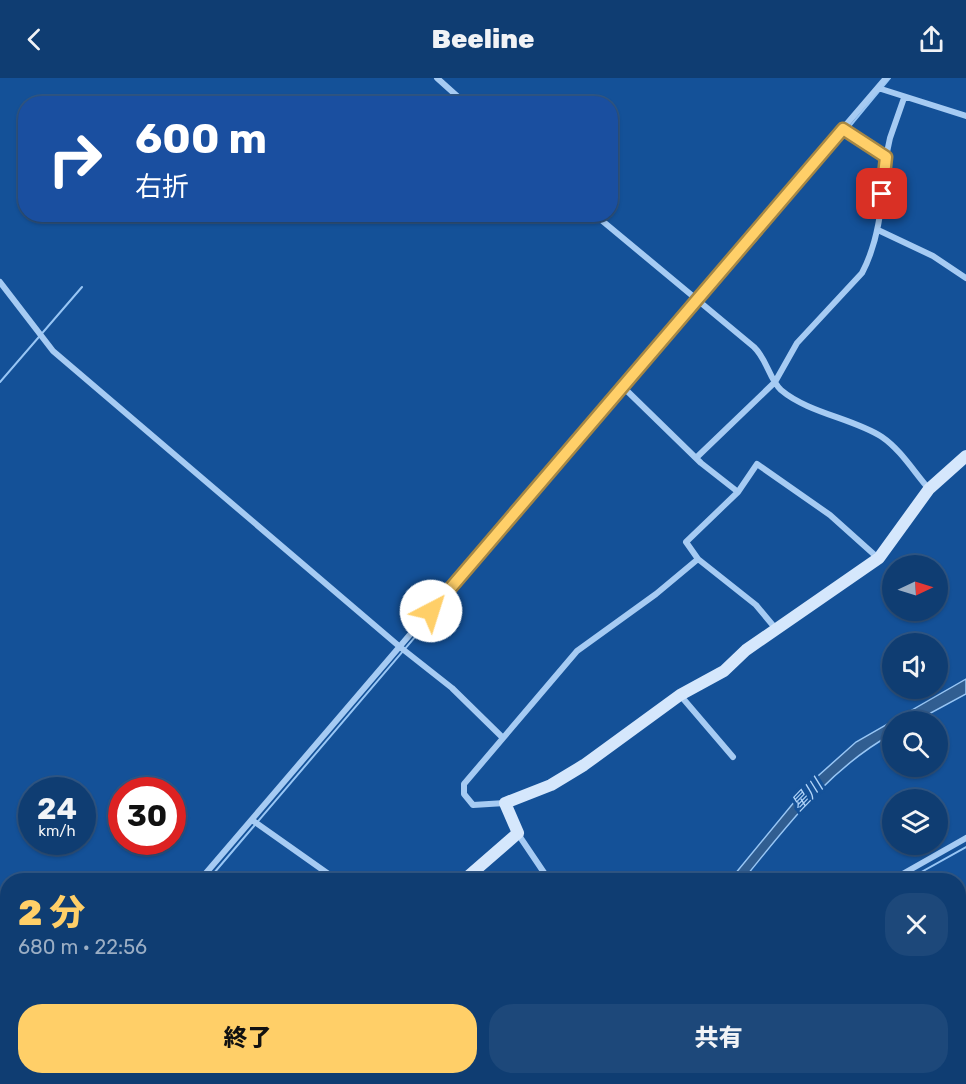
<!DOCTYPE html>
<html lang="ja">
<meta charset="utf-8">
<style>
body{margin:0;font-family:Rubik,"Noto Sans JP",sans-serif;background:#1d487a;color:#f1f3f6;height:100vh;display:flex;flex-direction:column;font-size:22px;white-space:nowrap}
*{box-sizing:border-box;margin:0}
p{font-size:20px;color:#9baec4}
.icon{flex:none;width:33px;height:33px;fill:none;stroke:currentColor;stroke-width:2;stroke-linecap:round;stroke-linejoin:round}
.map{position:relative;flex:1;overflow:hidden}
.details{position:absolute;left:0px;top:795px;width:966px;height:212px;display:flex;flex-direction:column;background:#0f3d72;border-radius:24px 24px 0 0;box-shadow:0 2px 4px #0004,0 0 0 2px #2f5684}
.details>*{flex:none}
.guide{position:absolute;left:18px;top:18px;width:600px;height:126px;border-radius:24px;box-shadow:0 2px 4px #0004,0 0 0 2px #2f5684;background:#1a4fa0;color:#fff;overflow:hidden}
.needle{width:39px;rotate:86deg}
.tools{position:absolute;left:882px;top:477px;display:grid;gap:12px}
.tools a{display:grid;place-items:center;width:66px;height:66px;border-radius:50%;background:#0f3d72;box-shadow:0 2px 4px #0004,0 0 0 2px #2f5684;font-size:30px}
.speed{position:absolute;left:18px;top:699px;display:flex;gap:12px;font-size:30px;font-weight:700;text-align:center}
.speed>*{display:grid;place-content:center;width:78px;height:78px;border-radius:50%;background:#0f3d72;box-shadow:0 2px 4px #0004,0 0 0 2px #2f5684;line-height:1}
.speed small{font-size:15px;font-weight:400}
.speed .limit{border:9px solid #d22;background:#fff;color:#111}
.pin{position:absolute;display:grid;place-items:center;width:51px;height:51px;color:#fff;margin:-26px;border-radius:12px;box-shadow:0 3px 9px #0006}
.me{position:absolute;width:66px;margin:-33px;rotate:40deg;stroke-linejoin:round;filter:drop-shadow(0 0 4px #0008)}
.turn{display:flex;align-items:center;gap:21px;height:126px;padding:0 18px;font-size:27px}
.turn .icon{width:78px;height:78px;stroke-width:2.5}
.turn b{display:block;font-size:42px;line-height:51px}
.round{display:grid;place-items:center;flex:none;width:63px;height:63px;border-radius:24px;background:#1d487a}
.headline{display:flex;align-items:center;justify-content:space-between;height:102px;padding:0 18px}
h1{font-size:36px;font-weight:800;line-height:45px;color:#ffcf68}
.button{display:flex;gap:12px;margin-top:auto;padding:12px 18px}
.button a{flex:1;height:69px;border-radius:24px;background:#ffcf68;color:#111;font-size:24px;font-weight:800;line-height:69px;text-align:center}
.button a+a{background:#1d487a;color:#f1f3f6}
header{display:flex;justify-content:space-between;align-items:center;height:78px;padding:0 18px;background:#0f3d72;font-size:27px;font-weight:800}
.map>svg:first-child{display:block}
.water{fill:#315e91;stroke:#98c6f5;stroke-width:1.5}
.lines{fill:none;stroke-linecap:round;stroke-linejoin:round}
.stream{stroke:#98c6f5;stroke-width:2}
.street{stroke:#a6cbf3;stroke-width:6}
.secondary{stroke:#d5e7fc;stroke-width:12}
.route-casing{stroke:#a68744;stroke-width:15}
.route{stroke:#ffcf68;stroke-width:10}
.labels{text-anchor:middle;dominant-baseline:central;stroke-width:6;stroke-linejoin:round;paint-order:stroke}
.water-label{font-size:18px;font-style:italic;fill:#b2d5f9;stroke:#145198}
</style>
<header><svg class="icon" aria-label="back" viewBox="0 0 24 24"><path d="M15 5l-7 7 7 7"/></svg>Beeline<svg class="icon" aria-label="share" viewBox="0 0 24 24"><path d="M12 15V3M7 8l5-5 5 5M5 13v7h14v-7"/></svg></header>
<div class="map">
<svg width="966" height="1006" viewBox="0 0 966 1006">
<rect width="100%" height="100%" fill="#145198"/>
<path class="water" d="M966,601V616L916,643L892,644V656C829,691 788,747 743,802H730L809,706L856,664Z"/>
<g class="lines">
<path class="stream" d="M702,221L756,162L890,0
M0,304L82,209
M629,309L695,229
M208,802L622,316
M907,802L966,769
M34,1006L40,999
M606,1006L618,999"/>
<path class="street" d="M437,0L466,26
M878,10L966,38
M886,79L890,60L904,20
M594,136L754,269C767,281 769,301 781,312C808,335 855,341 882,359C901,372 914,394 929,411
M878,152L933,178L966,200
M0,204L53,273L400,569L452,610L502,659
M622,308L701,385L738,414
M696,380L775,304L797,265L862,195C881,159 882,119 886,79L843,51
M776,551L756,527L698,481L686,464L738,414L757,386L830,437L878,480
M680,617L733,679
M505,725L473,727L464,716V706L577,573L656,516L698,481
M252,742L337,802
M518,756L549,802
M200,802L886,0
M892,802L966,760
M0,829L8,835
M222,999L233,1006
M28,1006L33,999
M107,1006L108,999"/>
<path class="secondary" d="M464,802L518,755L505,725L551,707L584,687L680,617L724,593L746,572L879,480L929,411L966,378
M736,999L744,1006
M238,1006L242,999
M434,1006L448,999"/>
</g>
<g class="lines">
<defs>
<path id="route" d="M431,533L843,51L886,79L882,116"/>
</defs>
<use href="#route" class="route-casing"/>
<use href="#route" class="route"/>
</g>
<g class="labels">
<g class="water-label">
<text transform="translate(807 717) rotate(-46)">星川</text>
</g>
</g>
</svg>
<div class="tools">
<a><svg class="needle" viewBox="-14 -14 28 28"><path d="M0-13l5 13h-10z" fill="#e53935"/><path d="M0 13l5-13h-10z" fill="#9baec4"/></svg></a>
<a><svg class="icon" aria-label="sound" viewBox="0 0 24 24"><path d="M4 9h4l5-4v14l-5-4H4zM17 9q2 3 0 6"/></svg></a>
<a><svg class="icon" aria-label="search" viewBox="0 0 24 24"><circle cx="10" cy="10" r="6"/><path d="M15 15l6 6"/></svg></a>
<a><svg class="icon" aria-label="layers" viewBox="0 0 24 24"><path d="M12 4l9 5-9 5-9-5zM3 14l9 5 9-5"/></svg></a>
</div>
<div class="speed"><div>24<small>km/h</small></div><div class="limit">30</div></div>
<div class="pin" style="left:882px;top:116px;background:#d93025"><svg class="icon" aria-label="arrive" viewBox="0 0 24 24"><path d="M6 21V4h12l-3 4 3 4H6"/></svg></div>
<svg class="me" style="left:431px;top:533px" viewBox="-20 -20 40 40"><circle r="19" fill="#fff"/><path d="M0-13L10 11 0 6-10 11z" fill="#ffcf68"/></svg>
<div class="guide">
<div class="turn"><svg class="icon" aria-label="right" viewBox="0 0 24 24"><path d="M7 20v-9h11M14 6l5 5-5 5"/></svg><div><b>600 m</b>右折</div></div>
</div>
<section class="details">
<div class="headline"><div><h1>2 分</h1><p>680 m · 22:56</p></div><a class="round"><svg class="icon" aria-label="close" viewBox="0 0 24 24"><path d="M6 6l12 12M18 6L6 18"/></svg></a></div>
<div class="button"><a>終了</a><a>共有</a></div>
</section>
</div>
